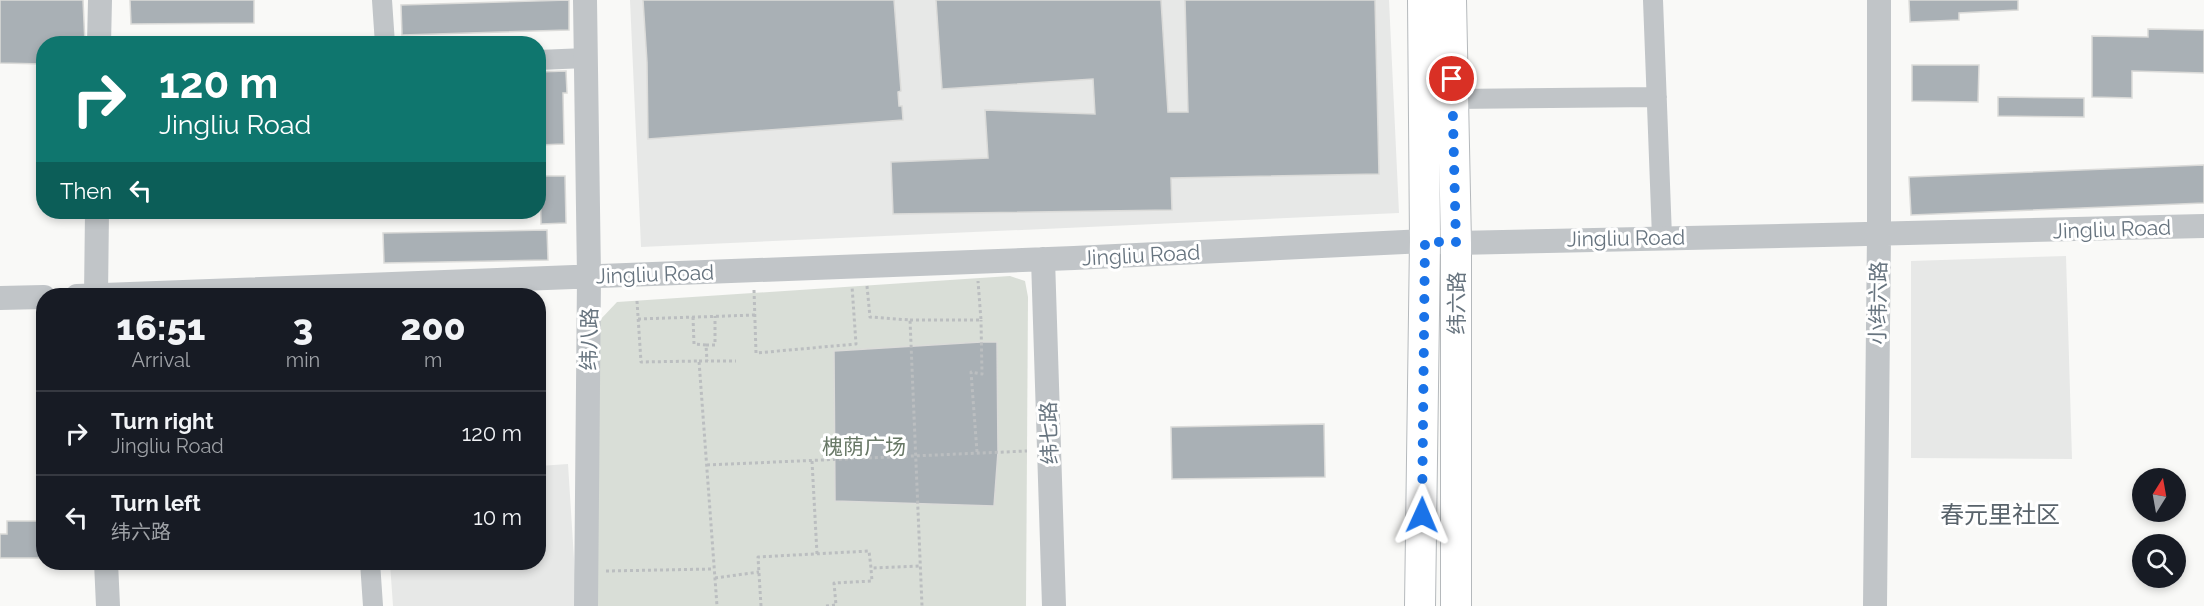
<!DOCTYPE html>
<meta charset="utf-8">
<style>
body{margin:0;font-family:Raleway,"Noto Sans SC",sans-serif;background:#20242c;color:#f1f3f6;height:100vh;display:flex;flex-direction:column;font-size:22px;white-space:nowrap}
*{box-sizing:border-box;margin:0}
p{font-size:20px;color:#9ea1a6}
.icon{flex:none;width:33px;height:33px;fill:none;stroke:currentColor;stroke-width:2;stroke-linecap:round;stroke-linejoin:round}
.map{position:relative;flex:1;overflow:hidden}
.details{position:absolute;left:36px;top:288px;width:510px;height:282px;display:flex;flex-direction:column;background:#171b24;border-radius:24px;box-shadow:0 3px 9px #0003}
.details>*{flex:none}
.banner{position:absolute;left:36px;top:36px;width:510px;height:183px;border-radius:24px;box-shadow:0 3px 9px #0003;background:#0f766e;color:#fff;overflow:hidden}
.needle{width:39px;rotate:11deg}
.tools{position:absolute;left:2132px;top:468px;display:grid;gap:12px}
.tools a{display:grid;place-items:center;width:54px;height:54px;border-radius:50%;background:#171b24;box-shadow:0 3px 9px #0003;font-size:30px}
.pin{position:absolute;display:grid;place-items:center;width:51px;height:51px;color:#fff;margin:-26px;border:3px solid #fff;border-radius:50%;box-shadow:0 2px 6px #0007}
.me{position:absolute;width:66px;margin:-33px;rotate:1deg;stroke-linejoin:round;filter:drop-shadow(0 0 4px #0008)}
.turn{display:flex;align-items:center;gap:21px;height:126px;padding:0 24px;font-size:27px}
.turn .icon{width:78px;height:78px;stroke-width:2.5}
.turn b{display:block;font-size:42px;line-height:51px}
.then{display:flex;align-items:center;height:57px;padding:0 24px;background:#0003;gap:12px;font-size:22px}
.eta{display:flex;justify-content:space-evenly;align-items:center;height:102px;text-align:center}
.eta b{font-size:36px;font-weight:800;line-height:42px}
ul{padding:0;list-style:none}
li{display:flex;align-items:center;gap:18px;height:84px;padding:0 24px;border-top:2px solid #363941}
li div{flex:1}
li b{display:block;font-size:22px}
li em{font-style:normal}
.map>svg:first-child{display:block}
.built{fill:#e7e8e7}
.green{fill:#d9ded7}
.building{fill:#a9b0b5;stroke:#dbdbd9;stroke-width:1.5}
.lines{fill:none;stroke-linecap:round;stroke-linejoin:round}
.primary-casing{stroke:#b5b9bc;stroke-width:32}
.path{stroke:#bbbec0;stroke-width:3;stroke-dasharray:3 3;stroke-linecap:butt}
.minor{stroke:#c1c5c8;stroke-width:20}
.tertiary{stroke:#c1c5c8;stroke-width:24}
.primary{stroke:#fff;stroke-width:30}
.route{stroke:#1a73e8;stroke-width:10;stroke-dasharray:0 18}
.labels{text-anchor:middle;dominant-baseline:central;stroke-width:6;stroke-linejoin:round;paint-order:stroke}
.street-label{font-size:21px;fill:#67747f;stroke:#fff}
.park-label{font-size:21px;fill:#687866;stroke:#fff}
.quarter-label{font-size:24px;fill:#59636b;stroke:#fff}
</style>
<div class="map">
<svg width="2204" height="606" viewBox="0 0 2204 606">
<rect width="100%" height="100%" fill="#f9f9f7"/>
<path class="built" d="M630,0H1389L1399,213L641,247Z
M2066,256L2072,459L1911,458V261Z
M568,464L577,606H393L390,563L538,562L539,466Z"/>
<path class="green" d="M1010,276L1025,281L1028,297L1026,606H596L600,320L617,302Z"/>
<path class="building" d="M0,0H83L85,44H44V64L0,63Z
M130,0H254V23L131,24Z
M569,0V30L402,35L401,5Z
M643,0H894L901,91L898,92L899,106H902L903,120L648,139L647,62Z
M936,0H1161L1168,112H1188L1185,0H1375L1379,174L1171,178L1172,210L893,214L891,162L988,158L985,110L1095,114L1093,79L942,89Z
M1909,0H2018V10L1959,13V20L1910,22Z
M2148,29L2204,30V73L2132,71V98L2092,97V36L2148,37Z
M1912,65H1979L1978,102L1912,101Z
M566,71L567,93H563L564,144L538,145V72Z
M1998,97L2084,98V117L1998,116Z
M2204,165V203L1911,215L1909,177Z
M540,176H565L566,223L541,224Z
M547,230L548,260L384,263L383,233Z
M981,342H997L998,452L994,506L835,501L834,351Z
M1324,424L1325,477L1172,479L1171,427Z
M7,521H44V558H0V534H7Z"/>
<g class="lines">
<defs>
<path id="primary" d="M1451,0L1456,243V606
M1420,606L1425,241L1423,0"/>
</defs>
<use href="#primary" class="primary-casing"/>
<path class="path" d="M867,286L870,317L910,320L922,606
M754,290L756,353L856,344L852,286
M637,301L641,362L699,361L717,606
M693,317L694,344L706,345L707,361
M638,319L755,315
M910,320H981L978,281
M706,345H715V316
M699,361H736
M977,452L971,372L982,374L981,320
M812,461L817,554
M707,465L1027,451
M606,571L713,569
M715,578L759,572
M761,606L758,557L869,551L871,568L919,566
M826,606L836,605L834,583L872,581L871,569"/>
<path class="minor" d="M382,0L385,44
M1653,0L1662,237
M538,60L586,58
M1452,99L1657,97
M370,562L373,606"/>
<path class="tertiary" d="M585,0L589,277L586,606
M99,44L100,0
M1043,259L1054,606
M77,296L1074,258L1425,241L1456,243C1705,236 1955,234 2204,226
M96,296L97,212
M0,298L44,297
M106,562L108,606
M1875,606L1879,234V0"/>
<use href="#primary" class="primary"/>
</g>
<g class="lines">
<path class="route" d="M1422,515L1425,241L1456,243L1452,79"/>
</g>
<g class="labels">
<g class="street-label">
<text transform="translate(2112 229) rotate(-2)">Jingliu Road</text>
<text transform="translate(1626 238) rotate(-1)">Jingliu Road</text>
<text transform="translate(1141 255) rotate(-3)">Jingliu Road</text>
<text transform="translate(655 274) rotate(-2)">Jingliu Road</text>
<text transform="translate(1456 303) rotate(-90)">纬六路</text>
<text transform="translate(1878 303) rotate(-89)">小纬六路</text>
<text transform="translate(589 339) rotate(-89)">纬八路</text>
<text transform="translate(1049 433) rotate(-92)">纬七路</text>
</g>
<g class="park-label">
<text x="864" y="446">槐荫广场</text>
</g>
<g class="quarter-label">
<text x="2000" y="514">春元里社区</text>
</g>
</g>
</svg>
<div class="tools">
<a><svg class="needle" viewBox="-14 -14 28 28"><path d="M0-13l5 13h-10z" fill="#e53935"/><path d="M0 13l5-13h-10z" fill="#9ea1a6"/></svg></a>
<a><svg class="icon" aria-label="search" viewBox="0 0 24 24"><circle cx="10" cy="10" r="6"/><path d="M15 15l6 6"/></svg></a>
</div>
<div class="pin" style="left:1452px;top:79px;background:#d93025"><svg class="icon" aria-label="arrive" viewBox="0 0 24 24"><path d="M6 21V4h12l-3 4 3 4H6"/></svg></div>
<svg class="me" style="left:1422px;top:515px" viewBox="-20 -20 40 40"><path d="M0-17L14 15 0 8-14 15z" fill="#1a73e8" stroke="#fff" stroke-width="4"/></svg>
<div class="banner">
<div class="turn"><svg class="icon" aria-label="right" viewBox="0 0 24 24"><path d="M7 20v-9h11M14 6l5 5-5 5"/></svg><div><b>120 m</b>Jingliu Road</div></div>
<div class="then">Then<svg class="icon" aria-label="left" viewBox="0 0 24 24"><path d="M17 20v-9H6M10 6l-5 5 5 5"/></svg></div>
</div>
<section class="details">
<div class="eta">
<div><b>16:51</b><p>Arrival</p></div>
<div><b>3</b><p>min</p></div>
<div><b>200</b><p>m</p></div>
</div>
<ul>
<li><svg class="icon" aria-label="right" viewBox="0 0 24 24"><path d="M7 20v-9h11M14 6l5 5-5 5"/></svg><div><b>Turn right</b><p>Jingliu Road</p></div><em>120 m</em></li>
<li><svg class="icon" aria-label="left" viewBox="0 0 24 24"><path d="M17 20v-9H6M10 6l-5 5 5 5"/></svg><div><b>Turn left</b><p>纬六路</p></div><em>10 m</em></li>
</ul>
</section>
</div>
